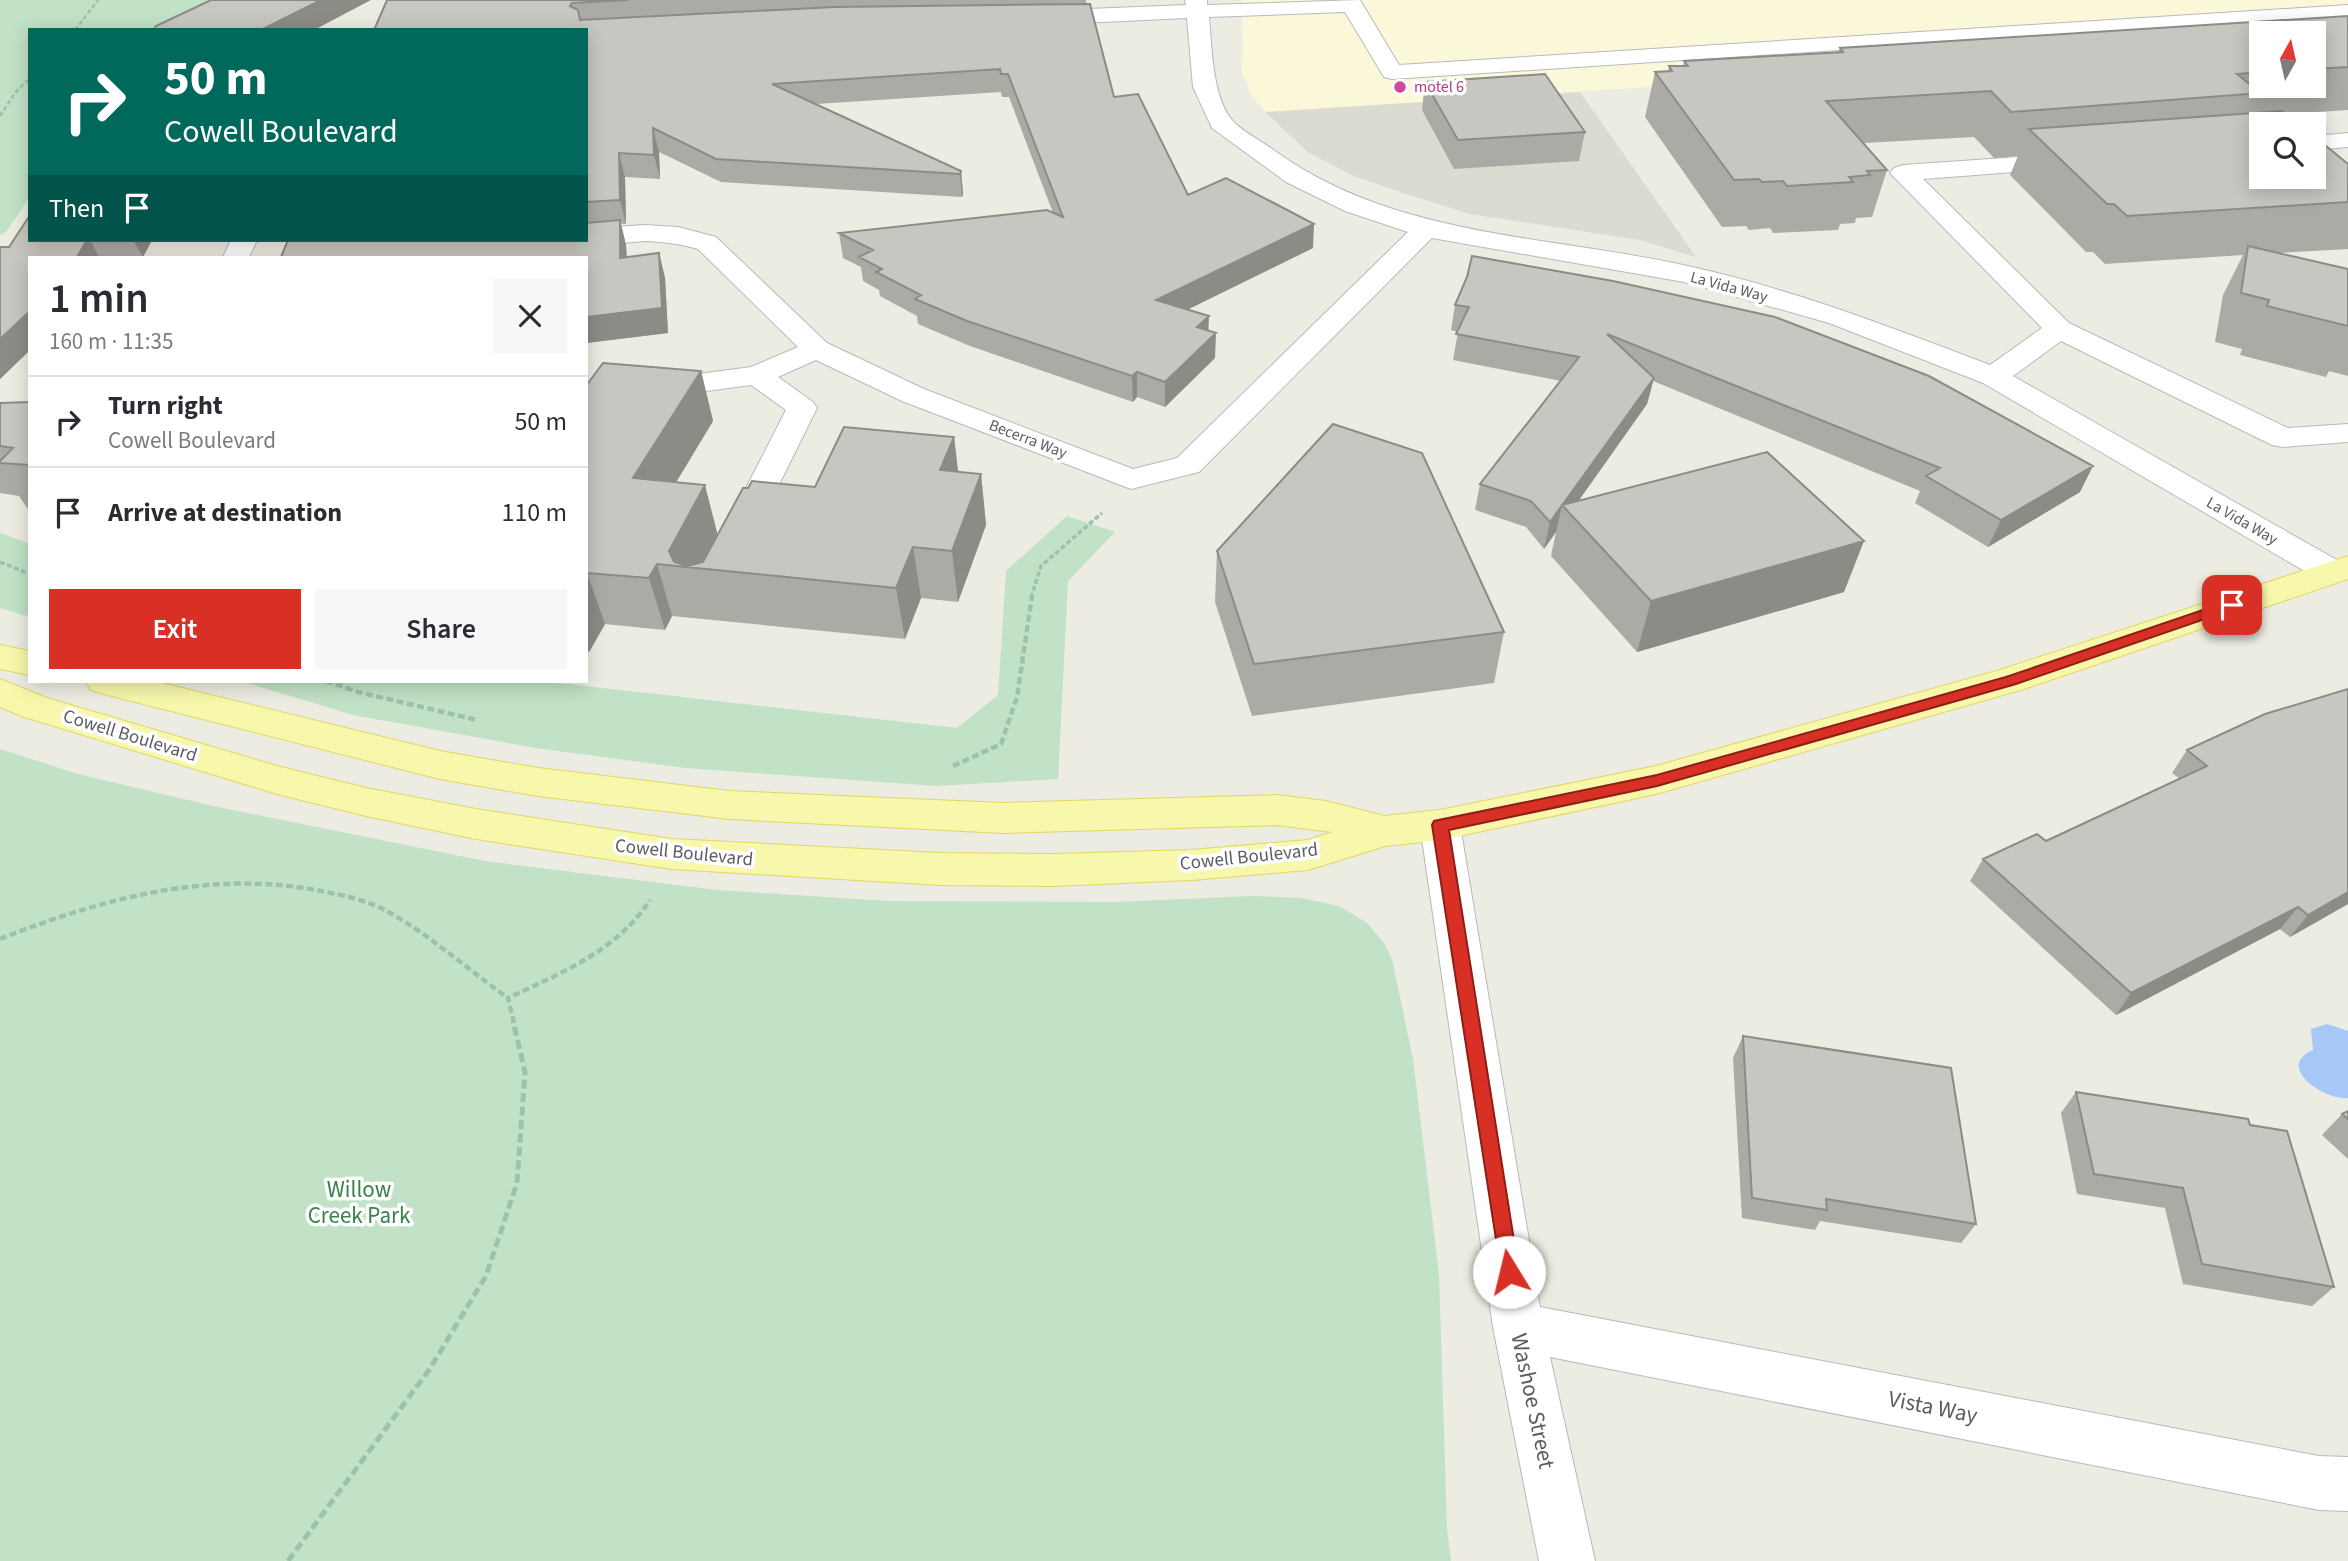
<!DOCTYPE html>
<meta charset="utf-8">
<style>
body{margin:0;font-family:"Source Sans 3",sans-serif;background:#f7f7f7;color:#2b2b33;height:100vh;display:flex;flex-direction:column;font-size:26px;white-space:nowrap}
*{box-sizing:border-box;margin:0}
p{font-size:23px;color:#7c7c81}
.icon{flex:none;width:38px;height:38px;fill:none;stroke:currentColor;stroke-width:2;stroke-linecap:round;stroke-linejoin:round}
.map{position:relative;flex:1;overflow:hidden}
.panel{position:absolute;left:28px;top:256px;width:560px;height:427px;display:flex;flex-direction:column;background:#fff;border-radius:0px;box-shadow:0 4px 18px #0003}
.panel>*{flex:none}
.top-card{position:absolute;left:28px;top:28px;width:560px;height:214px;border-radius:0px;box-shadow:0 4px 18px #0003;background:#00695c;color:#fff;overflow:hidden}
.needle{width:46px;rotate:8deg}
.controls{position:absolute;left:2249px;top:21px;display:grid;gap:14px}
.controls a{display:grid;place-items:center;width:77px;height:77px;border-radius:0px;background:#fff;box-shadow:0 4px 18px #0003;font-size:35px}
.pin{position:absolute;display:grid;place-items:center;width:60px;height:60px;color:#fff;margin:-30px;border-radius:14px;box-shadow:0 4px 10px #0006}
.me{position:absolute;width:77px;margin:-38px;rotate:351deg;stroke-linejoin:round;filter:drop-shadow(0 0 5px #0008)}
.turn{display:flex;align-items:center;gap:24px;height:147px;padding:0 21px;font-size:32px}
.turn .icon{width:91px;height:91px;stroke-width:2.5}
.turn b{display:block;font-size:49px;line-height:60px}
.then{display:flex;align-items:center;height:66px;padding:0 21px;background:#0003;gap:14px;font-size:26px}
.round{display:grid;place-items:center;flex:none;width:74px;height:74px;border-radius:0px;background:#f7f7f7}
.summary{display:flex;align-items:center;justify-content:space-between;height:119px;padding:0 21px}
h1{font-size:42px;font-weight:600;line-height:52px}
.button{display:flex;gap:14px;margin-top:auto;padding:14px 21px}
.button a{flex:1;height:80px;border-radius:0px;background:#d93025;color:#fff;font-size:28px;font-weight:600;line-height:80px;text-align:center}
.button a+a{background:#f7f7f7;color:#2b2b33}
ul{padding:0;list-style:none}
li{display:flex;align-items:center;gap:21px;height:91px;padding:0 21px;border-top:2px solid #e1e1e2}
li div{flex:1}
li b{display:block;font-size:26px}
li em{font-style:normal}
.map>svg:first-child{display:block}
.commercial{fill:#faf8d9}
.education{fill:#dcdbd1}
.green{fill:#c1e2c6}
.water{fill:#a7c7f7}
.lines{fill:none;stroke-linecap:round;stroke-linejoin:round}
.minor-casing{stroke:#b8b9be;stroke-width:2}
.major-casing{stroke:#e4d663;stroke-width:2}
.path-far3{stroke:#9bc2ac;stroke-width:2.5;stroke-dasharray:4.5 2.5;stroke-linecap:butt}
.path-far2{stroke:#9bc2ac;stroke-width:3.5;stroke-dasharray:5 2.5;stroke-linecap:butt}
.path-far1{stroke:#9bc2ac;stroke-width:4.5;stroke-dasharray:7 3.5;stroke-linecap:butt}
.path{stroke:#9bc2ac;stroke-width:5;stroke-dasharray:9 4.5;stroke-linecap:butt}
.minor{fill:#fff;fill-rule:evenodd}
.major{fill:#f7f8ac;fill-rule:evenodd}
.wall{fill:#acaaa5;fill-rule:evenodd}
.shaded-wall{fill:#8c8b86}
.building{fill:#c8c6c0;stroke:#8c8b86;stroke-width:2}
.route{fill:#d93025;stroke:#8d1f18;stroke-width:2}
.hotel-dot{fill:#d1479c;stroke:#fff;stroke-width:2.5}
.labels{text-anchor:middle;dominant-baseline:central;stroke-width:7;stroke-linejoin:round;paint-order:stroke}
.far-hotel-label{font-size:16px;fill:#b23c85;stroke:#fff;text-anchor:start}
.far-street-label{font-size:16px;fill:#5b5d62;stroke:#fff}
.street-label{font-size:19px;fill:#5b5d62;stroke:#fff}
.near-park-label{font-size:23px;fill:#3c804a;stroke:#fff}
.near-street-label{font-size:23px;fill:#5b5d62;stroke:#fff}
</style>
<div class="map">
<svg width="2348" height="1561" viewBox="0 0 2348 1561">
<rect width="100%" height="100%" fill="#ecece2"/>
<path class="commercial" d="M1241,0H2348V41L2314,33H2261V47L1265,112L1250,93L1241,69L1243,46Z"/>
<path class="education" d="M1580,92L1696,257L1640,240L1470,214L1400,192L1354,176L1309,153L1265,112Z"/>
<path class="green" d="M0,0H240L167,30H30V196L7,231L0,235Z
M1067,516L1115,532L1068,581L1058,779L937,786L685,768L536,748L353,715L241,681H541L957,728L998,695L1006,571Z
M0,533L30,544V617L0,608Z
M0,749L78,774L213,806L485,861L717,890L888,901L1116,902L1252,896L1302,898L1339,906L1367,923L1384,943L1392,959L1413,1059L1439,1274L1447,1528L1451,1561H0Z"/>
<path class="water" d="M2327,1024L2348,1031V1098C2325,1101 2274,1067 2313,1050L2311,1029Z"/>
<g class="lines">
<defs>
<path id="minor" d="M1185,0H1207V5L1360,0L1399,65L2348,5V17L1392,79L1384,77L1345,12L1209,17C1212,47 1212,96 1232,120C1242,132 1262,141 1275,151C1396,238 1548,235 1688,266C1792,289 1891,327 1990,365L2042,328L1890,173L1894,168L1903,165L2065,154L2074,156L2077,161L2074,166L2065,168L1923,179L2069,323L2288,428L2348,424V442L2283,447L2272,445L2061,341L2013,376L2342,563L2347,571L2342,579L2330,582L2318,579L1983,383L1829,323L1684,282L1432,238L1199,472L1131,489L902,401L816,360L778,377L813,402L817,408L757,529L753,536L741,539L729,536L725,529L786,410L751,385L586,407V389L751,367L798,347L698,249C681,244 665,242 647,241C628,241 588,251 575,240H586V229L644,225L678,227L716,237L827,343L924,389L1133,469L1177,458L1408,232L1345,211L1286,182L1212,128L1193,87L1187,18L1039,25L1031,23L1028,18L1031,13L1039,11L1186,5Z
M2348,133V147L2314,150V136Z
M231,240H257L249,257H223Z
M1440,810L1454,815L1460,825L1540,1307L2319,1456L2348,1457V1511L2319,1510L1550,1357L1595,1561H1539L1493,1327L1420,825L1426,815Z"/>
<path id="major" d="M2348,556V579L2024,689L1656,794L1440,840L1385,846L1308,870L1192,880L1054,886L940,885L672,869L476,839L366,816L277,794L21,716L0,707V679L47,698L277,766L366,788L476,809L672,839L940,853L1054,854L1192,850L1308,840L1332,832L1277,825L1003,833L730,819L538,796L440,779L104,694L91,690L86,681H154L440,751L538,768L730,791L1003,803L1277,795L1326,801L1384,816L1440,810L1656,766L2000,670Z
M0,645L30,651V675L0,669Z"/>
</defs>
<use href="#minor" class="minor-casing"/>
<use href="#major" class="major-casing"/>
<path class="path-far3" d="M75,30L98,0
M0,116L15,93L30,78"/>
<path class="path-far2" d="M0,562L30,574
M1031,598L1041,566L1102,513"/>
<path class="path-far1" d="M326,681L358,692L477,720
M953,766L1001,744L1017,697L1032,596
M0,939C101,899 207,870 316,890C342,895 369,900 392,914C432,937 470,971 508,998
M514,1023L508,998C561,973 617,951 650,900"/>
<path class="path" d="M288,1561L429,1370L486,1276L517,1183L525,1072L513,1021"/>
<use href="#minor" class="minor"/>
<use href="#major" class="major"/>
</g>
<path class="wall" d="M387,0H1086V4L1114,97L1188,195L1313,248L1187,310L1208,330L1215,358L1165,407L1137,397L1133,402L970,346L918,324L917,316L880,296L879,290L863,281L861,267L843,258L839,233L1053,213L1009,97H1002L1001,92L816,104L961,171L963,194L962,197L721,182L659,152L660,179L625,177L626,224H621L626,245L627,257L659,253L665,278L668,333L586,343V30Z
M2348,16V110L2287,114L2348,164V249L2279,253L2348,269V376L2329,371L2326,377L2240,355L2242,349L2215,342L2223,295L2243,255L2105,264L2093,252H2086L2010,175L2018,156L1994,158L1974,137L1864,143L1887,170L1872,217L1856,218L1855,223L1840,224L1838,230L1773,233L1770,228L1749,230L1746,226L1722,227L1645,117L1655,72L1668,71L1669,66H1683L1684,61L1838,53L1840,48ZM2261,33H2314V86H2261Z
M1425,82L1585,132L1579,161L1454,169L1422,110Z
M30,240H164L151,242L143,257H30V350L0,379V247H9Z
M1467,277L2080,492L1988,547L1915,503L1920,491L1653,381L1647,404L1578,501L1844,592L1637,652L1551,556L1556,532L1544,549L1526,527L1475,510L1480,484L1561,381L1453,360L1458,332L1451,330L1455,305Z
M701,371L713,421L676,482L718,535L815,487L954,437L958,472L981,474L986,525L958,602L921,598L905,639L672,616L665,630L605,624L589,652L586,651V386Z
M30,402V512L19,496L0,493V403Z
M1217,551L1504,632L1494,683L1252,716L1215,602Z
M2265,714L2348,904L2290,937L2280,929L2116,1015L1970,881L1983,859L2046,841L2180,779L2172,773L2187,750Z
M1743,1036L1976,1224L1961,1243L1820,1221L1815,1230L1742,1218L1733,1058Z
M2076,1092L2250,1125L2334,1287L2312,1306L2183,1284L2165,1208L2077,1194L2061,1113Z
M2348,1111V1159L2322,1135L2342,1114Z"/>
<path class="shaded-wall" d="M321,0H371L314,30H261Z
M653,128L659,152L660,179L654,155Z
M619,153L625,177L626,224L620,200Z
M961,171L963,194L962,197L960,174Z
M620,220L626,245L627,282L620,258Z
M1314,224L1313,248L1156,325V300Z
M87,240H90L99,257H77Z
M133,240H150L151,242L143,257Z
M659,253L665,278L668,333L586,343V317Z
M30,311V350L0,379V339Z
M1209,316L1208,340L1216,333L1215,358L1165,407V382L1197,327Z
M701,371L713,421L648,529L633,478Z
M1137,372V397L1133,402L1132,376Z
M1654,378L1647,404L1570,513L1562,505Z
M954,437L960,488L940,470Z
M2093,466L2080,492L1988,547L2001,520Z
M981,474L986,525L958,602L952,551Z
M705,485L718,536L701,569L673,566L669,551Z
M1562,505L1556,532L1544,549L1550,522Z
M1864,541L1844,592L1637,652L1651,601Z
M913,547L921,598L905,639L896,588Z
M657,564L672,616L665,630L649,578Z
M587,573L605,624L589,652L586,644V574Z
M2348,892V904L2290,937L2308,915Z
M2298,907L2280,929L2116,1015L2131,993Z"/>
<path class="building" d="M211,0H321L261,30H153L156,26Z
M387,0H628L572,3L570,6L578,10L580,20L834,7L1090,4L1114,97L1138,94L1188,195L1226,178L1314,224L1156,300L1209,316L1197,327L1216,333L1165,382L1137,372L1132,376L967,321L915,299L921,295L876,272L882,269L859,257L873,250L839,233L1047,210L1063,217L1008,74H1001L1000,69L772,84L961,171L960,174L716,159L653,128L654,155L619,153L620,200L586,202V30H374Z
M2348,16V67L2314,69V33H2261V72L2237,74L2261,93L2011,112L1991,91L1826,101L1887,170L1867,171L1870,175L1849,177L1853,182L1787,186L1783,181L1762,182L1759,179L1734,180L1655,72L1672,71L1669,66H1688L1684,61L1843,52L1840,48Z
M1545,74L1585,132L1458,140L1425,82Z
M2282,111L2299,124H2261V177H2314V136L2348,164V202L2127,216L2114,204H2107L2029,129Z
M30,215V240H87L77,257H30V311L0,339V247H9Z
M620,220V258L659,253L662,308L586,317V257H281L288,240H586V223Z
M2248,246L2348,269V326L2267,306L2269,300L2241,293Z
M1472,256L1613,281L1775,317L1929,376L2093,466L2001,520L1926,476L1940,468L1607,334L1654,378L1550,522L1531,501L1480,484L1579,357L1456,334L1469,307L1455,305L1467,277Z
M603,363L701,371L633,478L705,485L669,551L674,562L688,566L703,562L743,488H748L752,481L815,487L844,427L954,437L940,470L981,474L952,551L913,547L896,588L657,564L649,578L587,573L586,574V386Z
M30,402V465L0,463V461L13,448L0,446V403Z
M1333,424L1422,453L1504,632L1254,664L1217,551Z
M1767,452L1864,541L1651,601L1562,505Z
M2348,689V892L2308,915L2298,907L2131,993L1983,859L2037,834L2046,841L2207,766L2187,750L2265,714Z
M1743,1036L1951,1068L1976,1224L1826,1199L1827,1210L1752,1198Z
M2076,1092L2248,1119L2250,1125L2287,1131L2334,1287L2202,1264L2183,1188L2094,1174Z
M2348,1111V1119L2342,1114Z"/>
<path class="route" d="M2232,600L2239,605L2237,608L2016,684L1657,786L1449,830L1519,1272L1516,1278L1509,1281L1502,1278L1432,825L1434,821L1657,775L2006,677Z"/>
<circle class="hotel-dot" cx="1400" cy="87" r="7"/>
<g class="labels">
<g class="far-hotel-label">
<text x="1414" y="87">motel 6</text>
</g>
<g class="far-street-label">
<text transform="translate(1729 287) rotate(15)">La Vida Way</text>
<text transform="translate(1028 439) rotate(21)">Becerra Way</text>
<text transform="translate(2242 521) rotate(30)">La Vida Way</text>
</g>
<g class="street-label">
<text transform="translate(130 736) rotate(17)">Cowell Boulevard</text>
<text transform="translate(684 853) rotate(6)">Cowell Boulevard</text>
<text transform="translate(1249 857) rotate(-6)">Cowell Boulevard</text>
</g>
<g class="near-park-label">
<text x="359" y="1189">Willow<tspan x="359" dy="26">Creek Park</tspan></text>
</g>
<g class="near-street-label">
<text transform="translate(1533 1401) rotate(78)">Washoe Street</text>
<text transform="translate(1933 1407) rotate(11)">Vista Way</text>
</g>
</g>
</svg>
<div class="controls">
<a><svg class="needle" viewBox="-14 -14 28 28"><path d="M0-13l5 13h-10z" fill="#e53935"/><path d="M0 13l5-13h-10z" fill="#7c7c81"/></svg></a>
<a><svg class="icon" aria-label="search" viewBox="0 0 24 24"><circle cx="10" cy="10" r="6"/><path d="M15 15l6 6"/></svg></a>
</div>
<div class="pin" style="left:2232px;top:605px;background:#d93025"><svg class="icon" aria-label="arrive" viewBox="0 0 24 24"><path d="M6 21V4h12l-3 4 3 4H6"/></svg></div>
<svg class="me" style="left:1509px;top:1272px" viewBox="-20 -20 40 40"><circle r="19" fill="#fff"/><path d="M0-13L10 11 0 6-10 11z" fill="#d93025"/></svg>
<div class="top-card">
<div class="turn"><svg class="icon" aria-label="right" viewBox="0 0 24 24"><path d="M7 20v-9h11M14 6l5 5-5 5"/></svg><div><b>50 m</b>Cowell Boulevard</div></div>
<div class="then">Then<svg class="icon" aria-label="arrive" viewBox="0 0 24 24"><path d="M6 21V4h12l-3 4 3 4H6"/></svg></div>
</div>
<section class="panel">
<div class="summary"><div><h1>1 min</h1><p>160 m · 11:35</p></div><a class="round"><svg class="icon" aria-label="close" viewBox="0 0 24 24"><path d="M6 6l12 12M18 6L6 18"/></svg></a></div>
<ul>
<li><svg class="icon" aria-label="right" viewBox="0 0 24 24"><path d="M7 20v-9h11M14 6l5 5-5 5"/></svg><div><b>Turn right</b><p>Cowell Boulevard</p></div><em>50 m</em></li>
<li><svg class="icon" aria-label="arrive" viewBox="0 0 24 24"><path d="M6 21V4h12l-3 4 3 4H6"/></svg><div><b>Arrive at destination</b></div><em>110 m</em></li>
</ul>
<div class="button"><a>Exit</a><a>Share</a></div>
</section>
</div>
